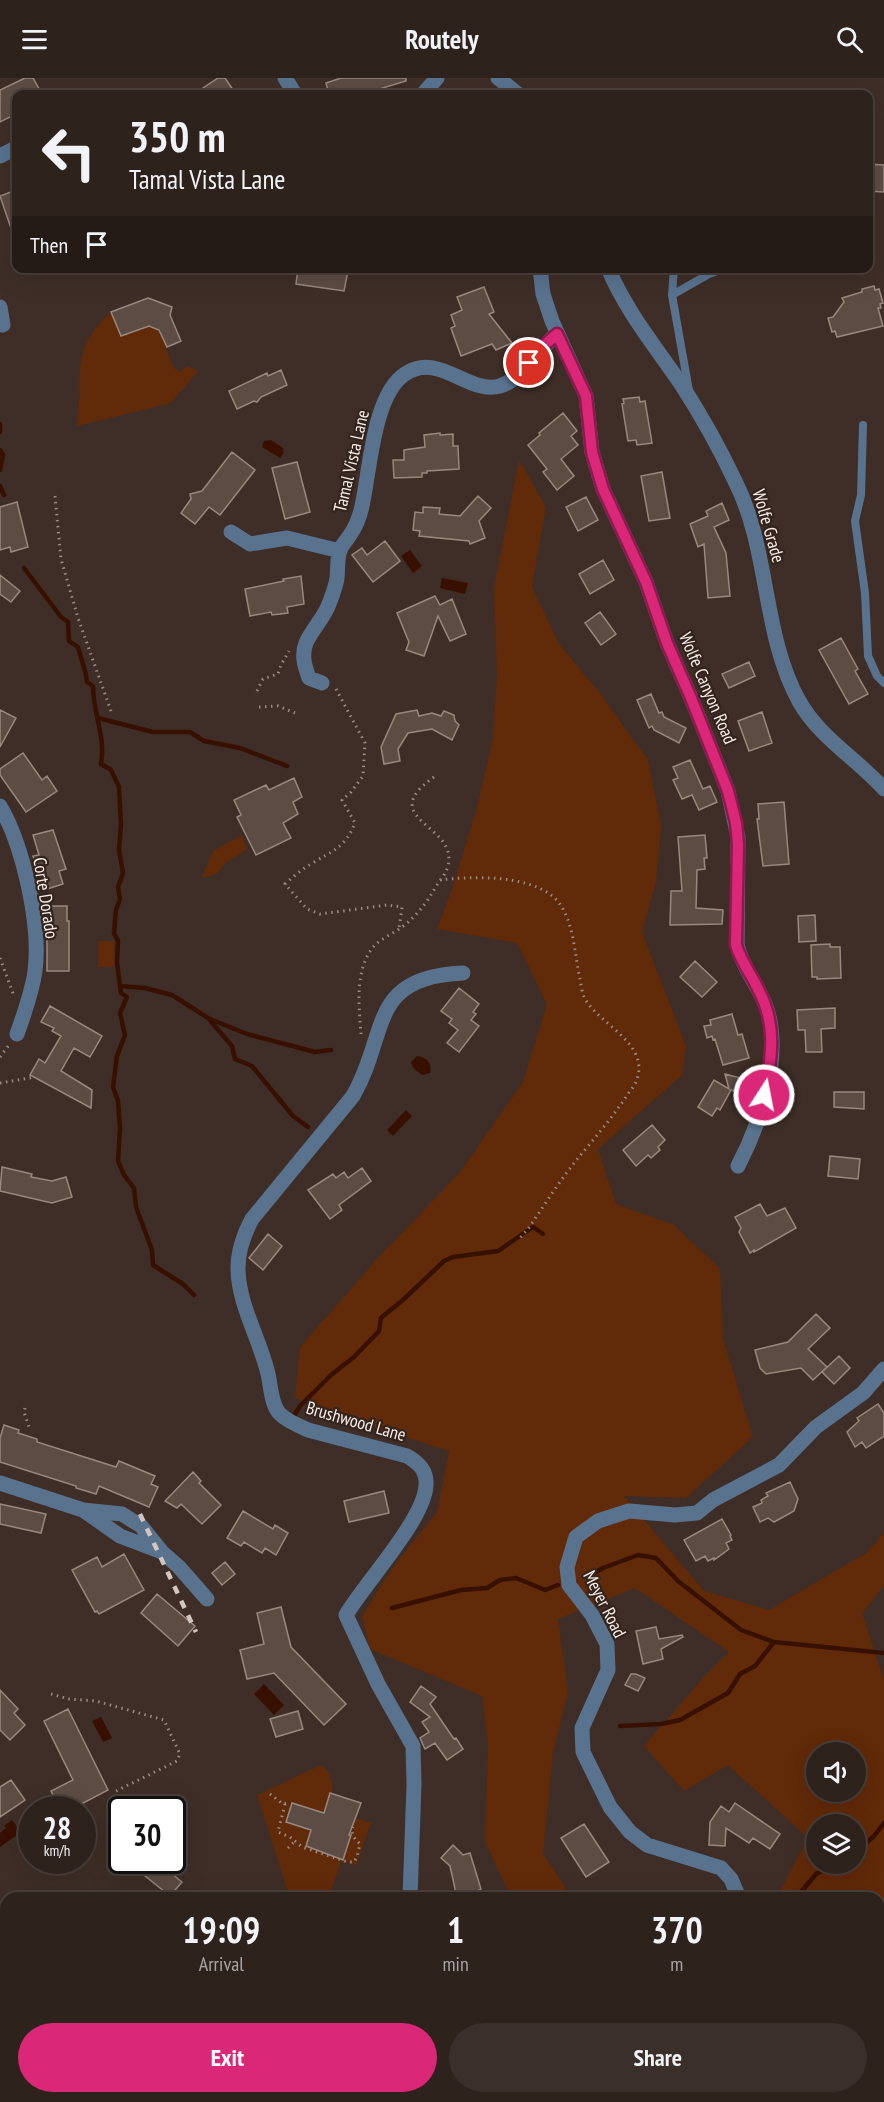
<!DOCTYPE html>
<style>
body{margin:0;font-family:"PT Sans Narrow",sans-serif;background:#3a2f2a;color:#f1f3f6;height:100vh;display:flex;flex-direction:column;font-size:22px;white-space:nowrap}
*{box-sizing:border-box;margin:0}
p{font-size:20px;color:#a7a4a4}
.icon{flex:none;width:33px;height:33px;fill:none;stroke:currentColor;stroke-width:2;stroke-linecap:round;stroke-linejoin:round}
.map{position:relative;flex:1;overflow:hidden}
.panel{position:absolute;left:0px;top:1814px;width:885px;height:212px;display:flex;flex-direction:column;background:#2e221d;border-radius:18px 18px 0 0;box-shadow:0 6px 24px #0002,0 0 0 2px #493f3b}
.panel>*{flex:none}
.banner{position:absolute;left:12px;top:12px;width:861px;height:183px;border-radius:12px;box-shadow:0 6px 24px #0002,0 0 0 2px #493f3b;background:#2e221d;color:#f1f3f6;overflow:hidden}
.tools{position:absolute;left:806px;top:1664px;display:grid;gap:12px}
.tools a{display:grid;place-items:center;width:60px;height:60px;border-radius:50%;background:#2e221d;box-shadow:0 6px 24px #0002,0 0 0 2px #493f3b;font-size:30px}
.speed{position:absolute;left:18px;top:1718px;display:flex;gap:12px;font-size:30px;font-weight:700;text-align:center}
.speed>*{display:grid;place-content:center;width:78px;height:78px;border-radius:50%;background:#2e221d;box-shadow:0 6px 24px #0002,0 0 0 2px #493f3b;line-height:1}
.speed small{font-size:15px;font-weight:400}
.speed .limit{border:3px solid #111;border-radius:9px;background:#fff;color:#111}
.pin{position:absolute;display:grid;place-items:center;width:51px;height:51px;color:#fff;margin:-26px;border:3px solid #fff;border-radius:50%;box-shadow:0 2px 6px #0007}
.me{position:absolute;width:66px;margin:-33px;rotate:11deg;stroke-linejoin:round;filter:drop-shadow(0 0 4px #0008)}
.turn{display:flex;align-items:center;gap:21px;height:126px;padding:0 18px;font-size:27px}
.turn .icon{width:78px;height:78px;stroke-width:2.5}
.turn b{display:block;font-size:42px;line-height:51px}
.then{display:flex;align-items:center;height:57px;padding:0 18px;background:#0003;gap:12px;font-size:22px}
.eta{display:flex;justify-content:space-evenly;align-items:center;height:102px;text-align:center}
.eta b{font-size:36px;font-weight:600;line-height:42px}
.cta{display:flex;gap:12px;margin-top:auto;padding:12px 18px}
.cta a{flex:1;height:69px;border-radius:36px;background:#db2777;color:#fff;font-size:24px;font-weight:600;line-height:69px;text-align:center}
.cta a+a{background:#3a2f2a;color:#f1f3f6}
header{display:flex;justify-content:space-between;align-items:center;height:78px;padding:0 18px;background:#2e221d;font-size:27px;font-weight:600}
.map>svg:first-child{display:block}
.green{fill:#612a09;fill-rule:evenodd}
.water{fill:#381000}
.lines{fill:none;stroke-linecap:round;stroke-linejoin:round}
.stream{stroke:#381000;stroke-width:4.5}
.building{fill:#5d4c44;stroke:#9a887f;stroke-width:1.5}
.path{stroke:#998c85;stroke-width:3;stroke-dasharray:1.5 4.5;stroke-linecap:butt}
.service{stroke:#59738f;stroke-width:8}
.minor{stroke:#59738f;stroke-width:15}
.tertiary{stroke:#59738f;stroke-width:15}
.rail{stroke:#d2c6c0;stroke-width:4.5;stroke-dasharray:8 8;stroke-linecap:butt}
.route-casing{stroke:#8e194d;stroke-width:15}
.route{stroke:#db2777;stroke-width:10}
.labels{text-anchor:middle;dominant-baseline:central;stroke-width:4.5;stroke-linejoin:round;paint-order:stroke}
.street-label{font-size:18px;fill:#f9eee9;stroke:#33241d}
</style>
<header><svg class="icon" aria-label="menu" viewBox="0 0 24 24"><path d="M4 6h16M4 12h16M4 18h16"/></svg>Routely<svg class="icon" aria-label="search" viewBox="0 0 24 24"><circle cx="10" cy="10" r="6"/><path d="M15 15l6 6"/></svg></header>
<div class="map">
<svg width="884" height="2024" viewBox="0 0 884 2024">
<rect width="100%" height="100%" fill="#3e2e27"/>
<path class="green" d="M111,234L121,258L148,247L159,252L173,289L180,294L187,288L198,293L171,325L77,348C85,297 67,275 111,234Z
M519,382L546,429L532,509L559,566L599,614L648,682L661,747L656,804L642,854L686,968L682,997L598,1071L616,1126L674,1147L720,1191L723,1261L753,1359L686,1420L624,1418L704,1513L769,1532L866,1475L884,1455V1508L862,1535L884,1602V1835L879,1837V1820L777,1819L808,1760L728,1687L684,1713L644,1668L703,1600L729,1574L635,1510L558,1541L568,1614L553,1675L543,1776L572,1819H511L485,1764L488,1665L482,1618L370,1571L362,1538L393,1489L437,1434L449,1373L361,1345L295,1320L300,1269L378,1180L460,1094L523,1004L547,926L517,865L437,851L453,808L476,733L493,661L497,599L494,510ZM816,1674H855V1713H816ZM816,1746H855V1785H816Z
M242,757L247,771C241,775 232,780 226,785C215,796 221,797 202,799L213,773Z
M98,863H114V889H98Z
M321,1687C331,1694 333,1705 332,1716H330L324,1735L292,1725L286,1744L302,1749L314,1750L325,1776L343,1781L356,1740L371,1745L356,1787L341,1783L329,1819H297L289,1817L257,1717Z
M297,2019H370L369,2024H287Z"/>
<path class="water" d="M271,362L283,370L284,375L280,380L262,369L264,363Z
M410,472L422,488L413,495L401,478Z
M442,500L468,505L465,516L440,510Z
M417,978C426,979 433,985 430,995L422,997L413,990L411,984Z
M406,1032L412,1038L393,1058L387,1052Z
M264,1606L284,1627L274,1637L254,1616Z
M101,1639L112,1660L103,1664L92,1643Z
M12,1742L21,1754L0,1769V1755L6,1750L4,1748Z"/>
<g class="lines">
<path class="stream" d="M0,346V354
M0,372L3,377L0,392
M0,408L4,417
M24,490L61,539L68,544L69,563L78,569C81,581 86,592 87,604L93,608C93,636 106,658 101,686L111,692L119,709L121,746L119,772L123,795L118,809L120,821L116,832L114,855L118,863L117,884L120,908L145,910L172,917L208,940L232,968L235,981L252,988L293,1038L308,1049
M98,640L153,654H190L204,663L240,670L287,688
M120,908L121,915L127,919L120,935L125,957L117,978L113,1009L118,1023L120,1050L118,1083L124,1097L134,1110L136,1129L152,1172L153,1187L183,1206L194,1217
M210,941L247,956L315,974L331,972
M295,1336L300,1328L331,1297L354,1279L379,1253L381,1240L404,1221L444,1183L453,1179L498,1173L533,1149L543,1156
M588,1499L603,1490L638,1477L656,1480L678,1503L741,1552L774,1564L884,1575
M392,1530L461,1512L487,1510L500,1502L516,1500L545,1512L558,1507
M620,1648L661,1646L680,1642L728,1615L740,1596L755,1588L774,1564
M855,1775L874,1758L884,1745
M796,1820L816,1796L838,1785"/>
</g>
<path class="building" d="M25,0H33L42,16H16V36L0,44V12Z
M218,0H225L236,16H194Z
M341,0H406V3L363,16H329L326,5Z
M868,86L884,87V114L868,113Z
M16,112V161L15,162L0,118Z
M298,190H333L348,193L344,213L296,206Z
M874,208L875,212L879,211L883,225L880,226L881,230H878L883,248L837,259L835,253L832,254L828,240L833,239L844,224L842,220L862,214V211Z
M484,209L494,234L489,236L512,265L496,272L492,266L461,278L451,250L455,248L451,237L462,232L457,219Z
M148,220L172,229L170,237L181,263L167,269L159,252L149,248L121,258L111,234Z
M281,292L287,307L261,319L257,324L254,323L237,331L229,313L267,295L268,298Z
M639,319L640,324L645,323L652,365L637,367L636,362L628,363L622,326L624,325L623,321Z
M563,335L577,353L571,358L578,367L561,381L574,398L557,412L543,394L547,391L528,367L540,357L539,355Z
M440,355V357L453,356V368H458L459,391L427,393V395H422V399L394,400L393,382H404V372L425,369L424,357Z
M232,374L255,392L220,437L209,429L195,446L181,435L191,421L190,416L202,413Z
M297,384L310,434L285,441L272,390Z
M662,394L670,440L649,443L641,398Z
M478,418L491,430L479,443L485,460L470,466L469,463L419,458L420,453L413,452L415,434L423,435V429L440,430L439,436L460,438Z
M586,419L598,442L578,453L566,429Z
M17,424L28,469L11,474L10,469L0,472V429Z
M722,425L729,442L714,449L726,475L730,518L708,520L704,466L698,469L690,446L708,438L706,433Z
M385,463L400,483L373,504L352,477L362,470L367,477Z
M603,482L614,502L590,516L579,496Z
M0,497L20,513L11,524L0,516Z
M301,498L304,526L287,529L288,535L272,537L271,534L250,538L245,511L284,503L283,501Z
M435,518L440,527L452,521L466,556L450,563L438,538L424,578L406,572L409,564L397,535Z
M600,534L616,556L601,567L585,545Z
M841,560L858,591L855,593L868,616L849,626L819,572Z
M749,584L755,598L729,610L722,596Z
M651,616L659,635L662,634L664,639L686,650L679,665L654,652L652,648L649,650L637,622Z
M0,632L16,640L0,669Z
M417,632L419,638L432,635L441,638L444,633L454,637L455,643L459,647L452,662L432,651L408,655L398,671L400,683L384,686L381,669L396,636Z
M762,634L772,665L749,673L738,643Z
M23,675L42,702L47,698L57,713L26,734L0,697V691Z
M690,682L703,711L710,708L717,724L699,732L692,717L682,721L673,702L678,700L673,689Z
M294,700L302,719L293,724L298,736L283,745L291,760L256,777L237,739L241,737L234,722L266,707L269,712Z
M784,724L789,786L763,788L757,741H759L758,726Z
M53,752L66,791L59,793L63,806L44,812L33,778L39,777L33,757Z
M705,757L707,780H704L705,791L697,792L696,830L723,832L722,846L670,847L671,813H682L678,759Z
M47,828H67V843H69V893H47Z
M815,837L816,863L799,864L798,838Z
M830,866V869H840L841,900L817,901V899H812L811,867Z
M695,883L717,904L702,919L680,899Z
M459,910L479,926L473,934L476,936L471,942L479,948L459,974L447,965L458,952L449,945L452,941L441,933Z
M50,928L102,958L90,979L74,970L61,993L92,1012L91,1030L30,997L39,981L45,985L61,958L52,953L54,950L41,944Z
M835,930V950L821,951L822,974H806L805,952H798L797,932Z
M732,936L738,957L742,956L749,980L723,987L715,961L713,962L712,958L707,960L704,948L711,947L710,942Z
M725,996L752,1003L748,1017L731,1012L720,1032L717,1030L712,1038L698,1029L714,1002L729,1011Z
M834,1014H864V1031L834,1029Z
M652,1047L665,1062L658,1069L660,1072L651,1080L648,1077L636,1088L623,1072Z
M830,1078L860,1081L858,1101L828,1098Z
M2,1089L32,1096L31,1099L52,1103L66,1099L72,1119L52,1125L0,1113Z
M362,1090L371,1103L339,1127L342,1132L330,1141L308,1112L333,1096L336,1100L344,1094L348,1100Z
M760,1126L767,1138L785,1130L796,1150L754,1174V1172L750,1175L739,1154L741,1150L735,1139Z
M268,1156L282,1168L263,1192L249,1180Z
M816,1236L830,1250L808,1271L827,1289L813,1302L801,1290L766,1296L760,1290L755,1272L788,1264Z
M839,1278L850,1290L834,1306L822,1294Z
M878,1326L884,1335V1358L866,1370L862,1364L855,1369L847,1354L859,1343L857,1340Z
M4,1347L19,1352L18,1355L37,1361V1364L116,1389L119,1383L155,1398L151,1406L158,1409L149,1429L99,1408L96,1416L76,1410V1408L0,1384V1360Z
M193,1394L201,1403L199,1405L221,1427L202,1446L181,1426L177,1430L165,1423Z
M790,1404L798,1421L794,1433L774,1444L768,1440L760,1444L753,1429L762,1425L761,1422L768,1418L766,1415Z
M384,1413L389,1435L349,1444L344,1423Z
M0,1426L46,1436L41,1455L0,1446Z
M243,1433L273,1451L275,1447L288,1455L276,1477L265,1470L262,1475L244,1464L241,1468L227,1460Z
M722,1441L731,1457L730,1458L732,1462L726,1465L729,1471L714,1482V1480L708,1483L705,1478L696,1483L684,1462Z
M124,1476L144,1512L99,1536L97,1533L95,1534L72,1492L97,1479L102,1489Z
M225,1484L235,1496L222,1507L212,1495Z
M157,1516L195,1548L178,1568L141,1535Z
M281,1529L291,1569L346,1626L324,1647L274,1595L247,1601L240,1572L264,1566L257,1535Z
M656,1549L659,1561L682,1557L683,1559L661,1571L663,1581L643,1586L636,1553Z
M631,1596H636L645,1600L638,1613L625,1607Z
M421,1608L436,1619L430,1626L454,1661L456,1660L463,1671L447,1682L435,1665L425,1671L420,1660L429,1654L422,1644L430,1639L410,1624Z
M0,1612L18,1631L14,1635L25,1647L10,1662L0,1652Z
M68,1631L108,1712L72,1731H60L51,1713L73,1702L44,1643Z
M298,1633L303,1651L276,1659L270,1641Z
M11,1702L25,1722L0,1739V1709Z
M330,1715L361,1725L349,1757H351L343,1782L306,1768L311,1752L286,1744L292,1725L324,1735Z
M735,1725L780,1756L770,1771L753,1760L749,1765L726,1750L725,1768L709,1767L710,1744L721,1728L729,1734Z
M584,1746L609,1784L586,1799L561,1760Z
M172,1754L187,1766L166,1791L182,1804L170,1818L139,1793L147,1782H172Z
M453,1767L463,1777L470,1775L481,1811L479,1812L481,1820H457L450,1788L441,1780Z"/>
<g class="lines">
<path class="path" d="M55,418L61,481L78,540L111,633
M336,611L365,665L363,698L351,714L342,722L355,745C345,770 332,773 311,786C302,791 293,799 285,806L307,831L320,836L387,827L402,829L399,851
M257,613L263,601L278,596L281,587L289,573
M259,629L278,628L295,635
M440,802C473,798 524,797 551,817C574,834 574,875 580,901C581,907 582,914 584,919C598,947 652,965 636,1004C634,1009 629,1014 626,1019C613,1038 599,1055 584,1073C563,1097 546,1125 528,1151L519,1161
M0,880L14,918
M361,956C359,928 354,890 375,867C382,860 394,855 402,849C418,837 427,824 437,807C440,802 445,797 447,791C463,746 372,743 434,699
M0,979L9,967
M0,1005L35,999
M25,1330L24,1334L30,1352
M51,1616L69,1621L96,1623L164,1642L180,1676L177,1683L116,1713
M270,1716L283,1726L290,1724
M285,1726L278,1754L290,1759L302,1769L348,1784H354L357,1779L360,1766C352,1758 350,1755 354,1744
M288,1770L295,1763"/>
<path class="service" d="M674,190L672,217L689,313
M672,217L709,196L726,190
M863,347L861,417L855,443L865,515L868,578L877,598L884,605"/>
<path class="minor" d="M285,0L295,16
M423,16L437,0
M0,78L16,70
M540,190L543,216L552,243L586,318L592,374L603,411L646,504L667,565L691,620L728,713L738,759L737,867C742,889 757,905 765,926C784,974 761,1044 738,1088
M0,229L3,247
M231,454L250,466L287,460L340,473
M322,605L309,600C305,589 301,577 306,565C312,551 324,540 329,526C332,518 336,508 337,500C338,491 337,480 340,472C342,467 347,462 350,457C357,447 361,435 363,423C370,390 374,316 405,296C439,273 468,317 500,308C525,300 538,271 557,256
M0,728C23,767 41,847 35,893C32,915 24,936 17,956
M0,1405L83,1432L122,1436L141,1448L162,1474L120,1458L83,1432
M162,1474L179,1489L207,1521
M410,1820L414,1706L413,1668L378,1606L346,1537C364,1506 425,1441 426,1407C427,1393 419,1385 407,1378L308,1352C299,1348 287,1343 280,1336C271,1327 271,1308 268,1296C260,1261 238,1226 238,1190C238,1172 244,1156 252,1141L353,1018C389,956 367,899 463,895
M739,1820L731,1801L721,1790L647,1767L630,1754L610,1729L583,1674L582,1650L608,1592L607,1566L592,1537L569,1507L567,1489L576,1459L598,1443L629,1433L675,1437L697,1435L713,1422L779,1387L816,1349L863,1315L884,1291
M879,1941L884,1948
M0,1951L6,1949
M415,2019L421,2024
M849,2019L862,2024
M202,2024L206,2019
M794,2024L800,2019"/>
<path class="tertiary" d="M498,0L518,16
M608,190C626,233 655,268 681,306C701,337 720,371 736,405C770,474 762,556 799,623C819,659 857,681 884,711"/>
<path class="rail" d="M140,1436L196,1554"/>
</g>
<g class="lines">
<defs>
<path id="route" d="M529,285L539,272L557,256L586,318L592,374L603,411L646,504L667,565L691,620L728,713L736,745L738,766L736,867C741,884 752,897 759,913C777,947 772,980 764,1017"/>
</defs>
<use href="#route" class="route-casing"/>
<use href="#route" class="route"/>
</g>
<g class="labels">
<g class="street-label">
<text transform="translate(351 383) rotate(-77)">Tamal Vista Lane</text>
<text transform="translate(769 448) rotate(74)">Wolfe Grade</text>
<text transform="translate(708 610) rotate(67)">Wolfe Canyon Road</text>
<text transform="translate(46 820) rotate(81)">Corte Dorado</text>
<text transform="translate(356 1343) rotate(16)">Brushwood Lane</text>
<text transform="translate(605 1526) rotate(63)">Meyer Road</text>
</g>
</g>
</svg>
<div class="tools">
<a><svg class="icon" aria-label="sound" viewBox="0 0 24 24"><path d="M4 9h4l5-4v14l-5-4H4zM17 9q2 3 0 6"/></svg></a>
<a><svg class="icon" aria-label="layers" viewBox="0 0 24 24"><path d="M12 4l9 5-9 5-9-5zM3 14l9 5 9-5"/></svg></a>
</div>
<div class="speed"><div>28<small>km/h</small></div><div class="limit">30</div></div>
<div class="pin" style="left:529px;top:285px;background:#d93025"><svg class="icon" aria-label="arrive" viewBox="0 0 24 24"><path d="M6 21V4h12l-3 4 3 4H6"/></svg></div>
<svg class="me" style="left:764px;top:1017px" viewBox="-20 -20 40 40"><circle r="17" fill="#db2777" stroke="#fff" stroke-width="3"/><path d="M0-11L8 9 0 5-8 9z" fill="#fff"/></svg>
<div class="banner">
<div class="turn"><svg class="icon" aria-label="left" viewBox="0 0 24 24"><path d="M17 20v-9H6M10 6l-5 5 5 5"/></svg><div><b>350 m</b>Tamal Vista Lane</div></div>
<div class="then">Then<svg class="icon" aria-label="arrive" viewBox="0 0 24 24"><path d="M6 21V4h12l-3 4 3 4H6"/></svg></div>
</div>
<section class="panel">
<div class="eta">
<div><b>19:09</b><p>Arrival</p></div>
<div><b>1</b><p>min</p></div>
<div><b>370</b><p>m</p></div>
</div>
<div class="cta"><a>Exit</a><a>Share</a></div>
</section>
</div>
